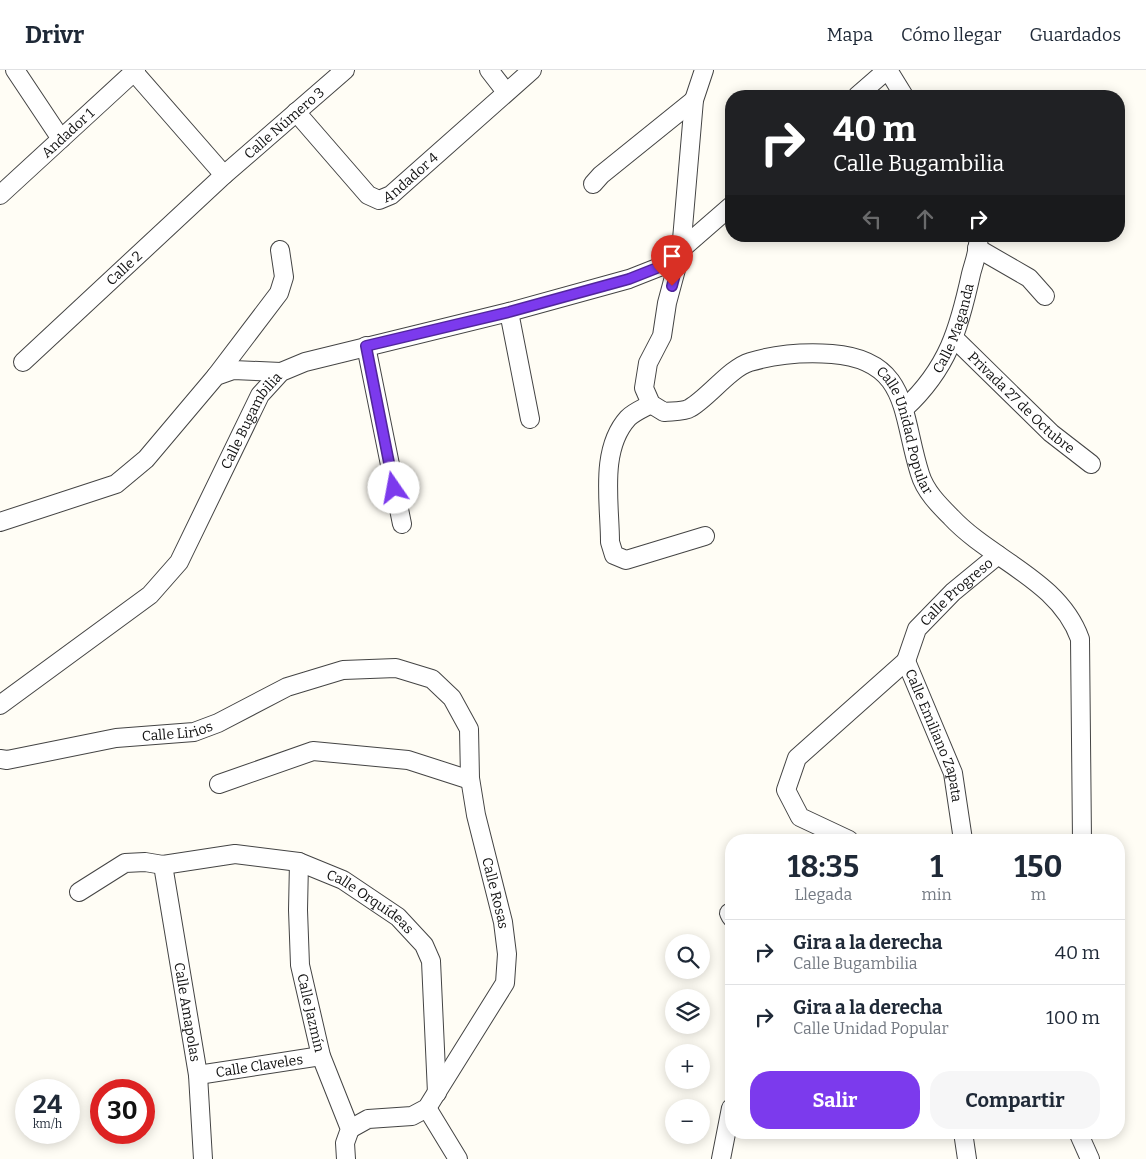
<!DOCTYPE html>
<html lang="es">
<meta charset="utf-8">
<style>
body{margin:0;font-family:Bitter,serif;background:#f6f6f7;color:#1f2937;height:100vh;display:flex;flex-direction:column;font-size:19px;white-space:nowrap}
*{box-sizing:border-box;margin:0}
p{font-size:16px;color:#747a83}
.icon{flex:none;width:28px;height:28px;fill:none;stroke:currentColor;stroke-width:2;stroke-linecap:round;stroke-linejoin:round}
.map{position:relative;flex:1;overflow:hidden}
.details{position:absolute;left:725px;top:764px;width:400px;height:305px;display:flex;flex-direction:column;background:#fff;border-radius:20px;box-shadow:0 2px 12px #0003}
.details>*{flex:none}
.guide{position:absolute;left:725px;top:20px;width:400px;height:152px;border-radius:20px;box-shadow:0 2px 12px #0003;background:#202124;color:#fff;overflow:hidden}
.controls{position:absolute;left:665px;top:864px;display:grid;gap:10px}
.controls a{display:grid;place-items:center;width:45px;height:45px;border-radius:50%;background:#fff;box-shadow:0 2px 12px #0003;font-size:25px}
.speed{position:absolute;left:15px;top:1009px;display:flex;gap:10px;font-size:25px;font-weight:700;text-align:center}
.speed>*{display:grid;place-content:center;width:65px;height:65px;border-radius:50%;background:#fff;box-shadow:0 2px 12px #0003;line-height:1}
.speed small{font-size:12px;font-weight:400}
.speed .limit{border:8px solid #d22;background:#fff;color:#111}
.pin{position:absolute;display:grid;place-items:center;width:42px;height:42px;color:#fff;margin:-51px -21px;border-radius:50% 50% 50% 0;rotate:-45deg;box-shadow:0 0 5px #0007}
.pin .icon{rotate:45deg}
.me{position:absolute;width:55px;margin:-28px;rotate:348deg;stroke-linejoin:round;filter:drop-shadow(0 0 4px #0008)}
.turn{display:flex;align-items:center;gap:18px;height:105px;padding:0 25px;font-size:22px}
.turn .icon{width:65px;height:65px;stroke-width:2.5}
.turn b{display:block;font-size:35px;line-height:42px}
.lanes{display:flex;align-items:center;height:48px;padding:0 25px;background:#0003;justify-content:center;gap:25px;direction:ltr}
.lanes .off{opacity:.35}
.eta{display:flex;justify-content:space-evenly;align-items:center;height:85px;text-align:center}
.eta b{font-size:30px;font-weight:700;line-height:35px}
.primary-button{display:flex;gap:10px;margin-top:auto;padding:10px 25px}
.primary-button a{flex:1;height:58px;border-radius:20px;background:#7c3aed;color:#fff;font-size:20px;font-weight:700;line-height:58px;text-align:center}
.primary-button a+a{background:#f6f6f7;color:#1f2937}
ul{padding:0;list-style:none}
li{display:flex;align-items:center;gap:15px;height:65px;padding:0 25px;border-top:1px solid #e0e1e3}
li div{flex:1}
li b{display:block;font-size:19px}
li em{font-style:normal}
header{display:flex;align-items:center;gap:30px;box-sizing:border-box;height:70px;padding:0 25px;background:#fff;border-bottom:1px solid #e0e1e3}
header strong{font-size:24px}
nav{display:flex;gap:28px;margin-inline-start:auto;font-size:18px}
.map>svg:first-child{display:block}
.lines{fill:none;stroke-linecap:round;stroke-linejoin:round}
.street-casing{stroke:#444;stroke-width:20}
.street{stroke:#fff;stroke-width:18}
.route-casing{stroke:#51269a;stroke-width:12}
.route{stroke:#7c3aed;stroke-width:9}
.labels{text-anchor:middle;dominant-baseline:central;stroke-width:5;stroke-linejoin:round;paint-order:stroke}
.street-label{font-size:14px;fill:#111;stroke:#fff}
</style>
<header>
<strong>Drivr</strong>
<nav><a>Mapa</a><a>Cómo llegar</a><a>Guardados</a></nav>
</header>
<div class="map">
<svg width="1146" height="1089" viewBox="0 0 1146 1089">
<rect width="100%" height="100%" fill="#fffdf5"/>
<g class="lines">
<defs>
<g id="street">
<path d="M15,0L61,69"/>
<path d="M489,0L506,22"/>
<path id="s1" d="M704,0L694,30L681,181L667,233L662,266L648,293L644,318L651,334L664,342C672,341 684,342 690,338C708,328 730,298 750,292C777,284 804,282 832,284C910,290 901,345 920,404C925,421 939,435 951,447C991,490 1059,510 1080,569L1082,770"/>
<path d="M888,0L904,26"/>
<path d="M134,2L224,105"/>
<path d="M857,26L887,0"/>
<path id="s2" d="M296,42L368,125L379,130L391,125L532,0"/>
<path d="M593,114L601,105L694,30"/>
<path id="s3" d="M0,125L136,0"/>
<path d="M977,178L1029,208L1045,226"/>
<path d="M509,242L530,349"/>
<path id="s4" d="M955,269L1051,363L1091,394"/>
<path d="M366,276L402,454"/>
<path id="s5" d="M23,292L224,105L345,0"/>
<path d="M216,306L279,223L284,207L280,180"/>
<path d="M651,334C644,338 634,342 628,348C599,380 610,433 610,472L614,485L626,490L705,466"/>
<path id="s6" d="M905,338C948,298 959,259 971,204C974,192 980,178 978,166"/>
<path d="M0,452L116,414L146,389L216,306L233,300L281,302"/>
<path id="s7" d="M906,591L953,703L963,770"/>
<path id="s8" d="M906,591L917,559L953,522L998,485"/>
<path id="s9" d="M0,635L150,525L179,492L260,325L281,302L305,292L509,242L629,209L662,196L731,136"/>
<path id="s10" d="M0,689L7,690L116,668L194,662L218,653L287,617L343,600L396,598L432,609L452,628L469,659L470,708L476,745L503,852L507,884L505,913L427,1038L412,1046L368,1049L350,1059"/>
<path d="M219,714L313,681L408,690L470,710"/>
<path d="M849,770L800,747L786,720L797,688L906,591"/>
<path id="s11" d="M299,792L298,840L300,895L321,986L350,1059L345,1073L346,1089"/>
<path id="s12" d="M163,795L198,1005L203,1089"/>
<path id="s13" d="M79,822L125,793L145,792L163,795L235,784L299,792L343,810L398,847L424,875L431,891L437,1023"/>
<path d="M729,843L731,847"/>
<path id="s14" d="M198,1005L321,986"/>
<path d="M427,1038L458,1089"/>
<path d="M963,1062L967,1089"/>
<path d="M1078,1062L1090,1089"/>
<path d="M721,1089L731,1038"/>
</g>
</defs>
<use href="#street" class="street-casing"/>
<use href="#street" class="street"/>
</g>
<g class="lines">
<defs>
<path id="route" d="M394,418L366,276L509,242L629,209L662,196L681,181L672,216"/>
</defs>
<use href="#route" class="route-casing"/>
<use href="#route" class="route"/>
</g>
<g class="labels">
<g class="street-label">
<text stroke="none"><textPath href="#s5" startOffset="354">Calle Número 3</textPath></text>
<text stroke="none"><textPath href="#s3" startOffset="92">Andador 1</textPath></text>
<text stroke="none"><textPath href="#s2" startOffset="161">Andador 4</textPath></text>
<text stroke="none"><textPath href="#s5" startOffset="138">Calle 2</textPath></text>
<text stroke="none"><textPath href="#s6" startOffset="95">Calle Maganda</textPath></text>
<text stroke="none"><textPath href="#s4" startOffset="92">Privada 27 de Octubre</textPath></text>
<text stroke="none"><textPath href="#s9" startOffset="389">Calle Bugambilia</textPath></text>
<text stroke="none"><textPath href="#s1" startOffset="662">Calle Unidad Popular</textPath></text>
<text stroke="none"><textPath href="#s8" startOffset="88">Calle Progreso</textPath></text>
<text stroke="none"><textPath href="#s10" startOffset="180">Calle Lirios</textPath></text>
<text stroke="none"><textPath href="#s7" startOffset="80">Calle Emiliano Zapata</textPath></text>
<text stroke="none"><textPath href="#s10" startOffset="679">Calle Rosas</textPath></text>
<text stroke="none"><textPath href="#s13" startOffset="312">Calle Orquídeas</textPath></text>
<text stroke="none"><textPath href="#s12" startOffset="149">Calle Amapolas</textPath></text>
<text stroke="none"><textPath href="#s11" startOffset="152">Calle Jazmín</textPath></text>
<text stroke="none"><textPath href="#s14" startOffset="62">Calle Claveles</textPath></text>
</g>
</g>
</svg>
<div class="controls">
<a><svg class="icon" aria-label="search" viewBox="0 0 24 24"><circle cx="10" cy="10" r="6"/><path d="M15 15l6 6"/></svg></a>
<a><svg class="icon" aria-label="layers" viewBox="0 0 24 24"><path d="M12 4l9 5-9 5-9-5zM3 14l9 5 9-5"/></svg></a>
<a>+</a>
<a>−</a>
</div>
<div class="speed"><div>24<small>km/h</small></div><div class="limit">30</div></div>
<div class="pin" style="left:672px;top:216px;background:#d93025"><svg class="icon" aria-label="arrive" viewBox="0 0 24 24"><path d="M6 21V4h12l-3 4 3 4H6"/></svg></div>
<svg class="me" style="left:394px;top:418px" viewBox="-20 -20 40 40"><circle r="19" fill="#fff"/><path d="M0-13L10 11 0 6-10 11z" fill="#7c3aed"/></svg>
<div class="guide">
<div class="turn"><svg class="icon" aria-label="right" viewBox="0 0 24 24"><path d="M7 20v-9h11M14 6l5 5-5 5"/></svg><div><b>40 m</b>Calle Bugambilia</div></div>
<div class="lanes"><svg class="icon off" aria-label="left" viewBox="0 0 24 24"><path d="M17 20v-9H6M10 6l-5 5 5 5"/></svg><svg class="icon off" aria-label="ahead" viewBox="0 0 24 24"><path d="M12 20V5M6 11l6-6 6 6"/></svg><svg class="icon" aria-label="right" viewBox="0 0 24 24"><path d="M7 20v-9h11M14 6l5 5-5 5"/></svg></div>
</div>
<section class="details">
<div class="eta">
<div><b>18:35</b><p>Llegada</p></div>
<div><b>1</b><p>min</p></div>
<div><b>150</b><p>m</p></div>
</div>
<ul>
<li><svg class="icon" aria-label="right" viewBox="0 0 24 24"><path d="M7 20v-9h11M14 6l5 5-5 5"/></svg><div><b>Gira a la derecha</b><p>Calle Bugambilia</p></div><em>40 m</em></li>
<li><svg class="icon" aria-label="right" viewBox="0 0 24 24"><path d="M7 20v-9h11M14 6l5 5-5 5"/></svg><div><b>Gira a la derecha</b><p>Calle Unidad Popular</p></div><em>100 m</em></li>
</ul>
<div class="primary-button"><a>Salir</a><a>Compartir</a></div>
</section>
</div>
